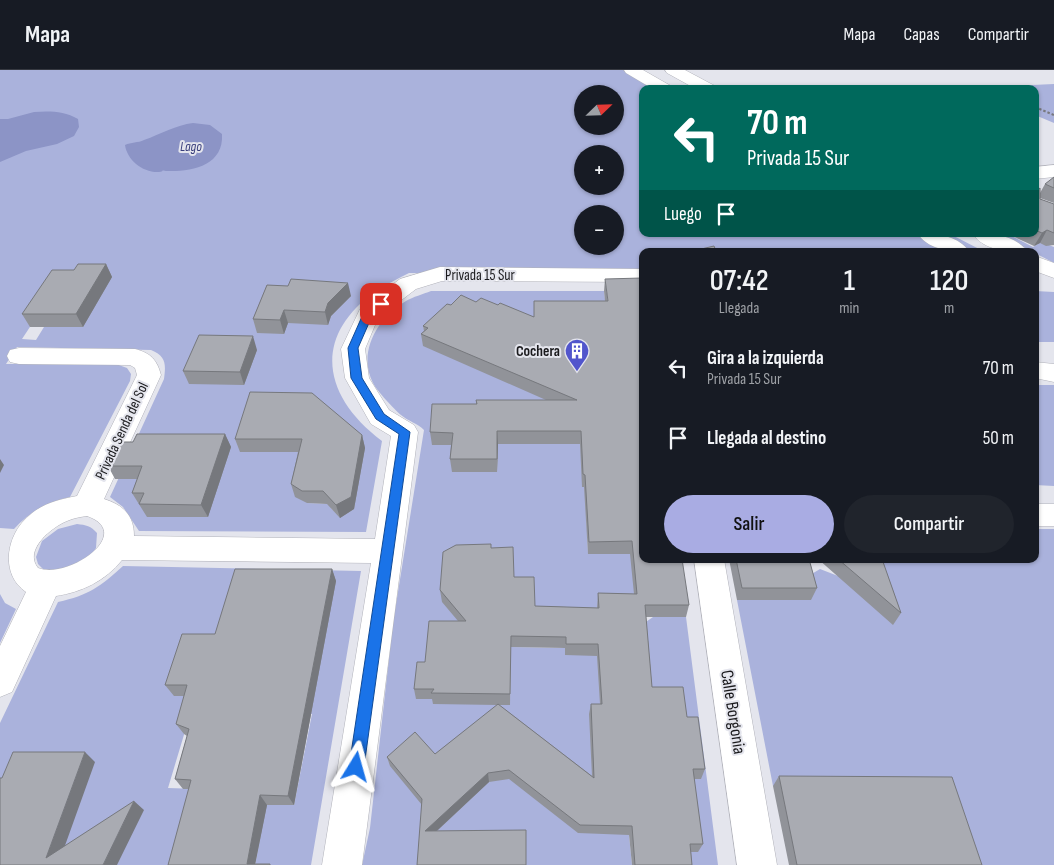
<!DOCTYPE html>
<html lang="es">
<meta charset="utf-8">
<style>
body{margin:0;font-family:"Sofia Sans Condensed",sans-serif;background:#20242c;color:#f1f3f6;height:100vh;display:flex;flex-direction:column;font-size:19px;white-space:nowrap}
*{box-sizing:border-box;margin:0}
p{font-size:16px;color:#9ea1a6}
.icon{flex:none;width:28px;height:28px;fill:none;stroke:currentColor;stroke-width:2;stroke-linecap:round;stroke-linejoin:round}
.map{position:relative;flex:1;overflow:hidden}
.details{position:absolute;left:639px;top:178px;width:400px;height:315px;display:flex;flex-direction:column;background:#171b24;border-radius:10px;box-shadow:0 1px 4px #0004}
.details>*{flex:none}
.banner{position:absolute;left:639px;top:15px;width:400px;height:152px;border-radius:10px;box-shadow:0 1px 4px #0004;background:#00695c;color:#fff;overflow:hidden}
.needle{width:32px;rotate:67deg}
.tools{position:absolute;left:574px;top:15px;display:grid;gap:10px}
.tools a{display:grid;place-items:center;width:50px;height:50px;border-radius:50%;background:#171b24;box-shadow:0 1px 4px #0004;font-size:25px}
.pin{position:absolute;display:grid;place-items:center;width:42px;height:42px;color:#fff;margin:-21px;border-radius:10px;box-shadow:0 2px 8px #0006}
.me{position:absolute;width:55px;margin:-28px;rotate:8deg;stroke-linejoin:round;filter:drop-shadow(0 0 4px #0008)}
.turn{display:flex;align-items:center;gap:18px;height:105px;padding:0 25px;font-size:22px}
.turn .icon{width:65px;height:65px;stroke-width:2.5}
.turn b{display:block;font-size:35px;line-height:42px}
.then{display:flex;align-items:center;height:48px;padding:0 25px;background:#0003;gap:10px;font-size:19px}
.eta{display:flex;justify-content:space-evenly;align-items:center;height:85px;text-align:center}
.eta b{font-size:30px;font-weight:600;line-height:35px}
.action{display:flex;gap:10px;margin-top:auto;padding:10px 25px}
.action a{flex:1;height:58px;border-radius:30px;background:#a9ace3;color:#111;font-size:20px;font-weight:600;line-height:58px;text-align:center}
.action a+a{background:#20242c;color:#f1f3f6}
ul{padding:0;list-style:none}
li{display:flex;align-items:center;gap:15px;height:70px;padding:0 25px}
li div{flex:1}
li b{display:block;font-size:19px}
li em{font-style:normal}
header{display:flex;align-items:center;gap:30px;box-sizing:border-box;height:70px;padding:0 25px;background:#171b24;border-bottom:1px solid #363941}
header strong{font-size:24px}
nav{display:flex;gap:28px;margin-inline-start:auto;font-size:18px}
.map>svg:first-child{display:block}
.green{fill:#aab2dc;fill-rule:evenodd}
.water{fill:#8c94c6}
.lines{fill:none;stroke-linecap:round;stroke-linejoin:round}
.minor-casing{stroke:#b1b2ba;stroke-width:1}
.path{stroke:#78797e;stroke-width:2;stroke-dasharray:2.5 2;stroke-linecap:butt}
.minor{fill:#fff;fill-rule:evenodd}
.wall{fill:#919399;fill-rule:evenodd}
.shaded-wall{fill:#76787d}
.building{fill:#a9abb2;stroke:#76787d}
.route{fill:#1a73e8;stroke:#114b97}
.labels{text-anchor:middle;dominant-baseline:central;stroke-width:4;stroke-linejoin:round;paint-order:stroke}
.far-water-label{font-size:14px;font-style:italic;fill:#383d7b;stroke:#e4e5ed}
.street-label{font-size:15px;fill:#1a1a1d;stroke:#e4e5ed}
.poi-label{font-size:15px;font-weight:bold;fill:#1a1a1d;stroke:#e4e5ed;text-anchor:end}
.near-street-label{font-size:18px;fill:#1a1a1d;stroke:#e4e5ed}
</style>
<header>
<strong>Mapa</strong>
<nav><a>Mapa</a><a>Capas</a><a>Compartir</a></nav>
</header>
<div class="map">
<svg width="1054" height="795" viewBox="0 0 1054 795">
<rect width="100%" height="100%" fill="#e4e5ed"/>
<path class="green" d="M0,0H641L677,19H642V164H950L983,181H642V204L409,203C398,209 386,214 376,221C311,267 323,327 382,371L366,462L139,461L123,437L110,427L164,309C166,294 166,286 151,280L17,277L6,294H116L127,298L131,304L130,311L70,427C48,432 29,442 14,459L0,458ZM582,24H615V56H582ZM582,84H615V116H582ZM582,144H615V176H582ZM59,213L83,257H44L36,270L22,269ZM354,427L355,434L353,440L335,442L331,438L332,434L307,433Z
M1054,14V53L1035,45V19L987,17Z
M999,164H1008L1033,177L1041,172L1054,177V193L1035,183V181H1031Z
M431,221H604L610,270L534,254L435,247L423,258L595,312L585,417L588,483H642V489L632,500L643,554L653,547H686L718,795H687L686,782H698L690,723L694,657L629,765L632,795H362L370,758L393,553L424,360C417,353 408,351 401,345C394,339 377,321 373,313C357,282 378,247 406,231C413,227 423,224 431,221ZM563,343L498,374L497,402L454,375ZM562,556L563,578L511,577L510,630L477,634H434L436,629L428,594Z
M1035,221L1054,222V272H1035Z
M1035,315H1054V416L1035,415Z
M77,454C86,455 91,456 97,463L96,478L90,487L61,502L43,499L38,494L36,487L42,471L58,459Z
M1035,459H1054V795H967L941,717L773,716L737,530H811L805,508L820,499L838,506L871,489H1035Z
M123,496L361,501L311,795H255L261,763L182,795H0V653L58,532C89,525 100,517 123,496ZM251,643L312,644L294,735H261L199,719L168,718L186,658Z
M0,524L5,533L16,539L0,573Z"/>
<path class="water" d="M34,42C50,41 64,41 78,49L79,57L74,66L57,74L26,81L0,92V49H8Z
M193,53L210,55L222,64C224,96 191,102 166,101C159,100 166,101 159,102C143,103 127,90 125,75C131,72 138,73 144,70C161,64 176,55 193,53Z"/>
<g class="lines">
<defs>
<path id="minor" d="M624,0H643L671,16L673,19H653L626,3Z
M665,0H685L715,16L717,19H696L667,3Z
M1054,95V107L1035,109V97Z
M918,164C935,163 957,165 969,181C951,182 929,180 918,164Z
M973,164C991,163 1015,165 1027,181C1009,182 984,181 973,164Z
M1035,186L1054,193V208L1035,201Z
M440,197L642,199V212L442,211L416,219L378,248L365,279L369,308L389,340L414,355L418,362L362,795H322L371,493L122,490C105,511 82,522 56,526L12,622L0,627V576L26,522C0,505 5,464 31,444C44,433 61,429 77,426L137,305L135,298L130,295L19,294L10,292L7,286L10,280L19,278L135,279C151,283 157,290 161,305L104,429C123,435 134,445 134,466L375,469L391,366L371,354L367,347L345,308L341,279L360,239L400,209ZM87,446C136,463 68,510 38,498C23,480 52,457 67,451C74,448 80,447 87,446Z
M1035,292L1054,294V312L1035,308Z
M1035,434H1054V456H1035Z
M694,489H724L777,795H737Z"/>
</defs>
<use href="#minor" class="minor-casing"/>
<path class="path" d="M1035,37L1054,45"/>
<use href="#minor" class="minor"/>
</g>
<path class="wall" d="M1054,107V133L1040,128V129L1054,134V175L1046,176L1040,173L1034,176L1008,164H1035V122L1040,123L1045,114Z
M106,194L112,207L83,257H30L22,244Z
M605,209L642,489L689,535L686,547H646L652,617L687,647L705,699L701,709H694L703,774L698,782H691L692,795H632L629,765L578,763L509,709L489,712L437,761L417,795L422,735L390,696L387,687L435,684L498,635L433,634L432,629H416L414,619L425,592L458,551L442,532L440,520L491,474V478L514,507L535,536L597,538L598,523L634,524L630,484H588L584,417H582L580,374H498L497,402H452L450,389L451,375H432L430,362L476,334V330H546L423,276L421,264L424,261L423,256L451,235L476,232L498,235L534,247L605,231L604,221ZM511,577L565,578V585L597,586L600,634H591L589,644L592,706L499,635H510Z
M267,215L351,226L331,246L328,255L288,253L284,264L257,263L253,249Z
M257,280L244,315L189,314L183,301Z
M225,364L231,377L208,447H147L132,423L137,409H115L108,396L133,372Z
M362,365L365,378L354,439L340,448L327,434L307,433L295,427L291,414L298,382H240L235,369Z
M729,489H809L817,518L811,530H737Z
M818,489H882L901,543L893,555Z
M332,499L336,511L294,735H267L255,794L168,795L189,719H183L175,709L187,666L184,664L176,654L184,626H174L165,615L215,564Z
M779,706L982,795H789L773,716Z"/>
<path class="shaded-wall" d="M1047,160L1040,173L1034,176L1042,163Z
M106,194L112,207L83,257L76,244Z
M348,213L351,226L331,246L328,255L325,242L328,233Z
M284,240L288,253L284,264L280,250Z
M253,266L257,280L244,315L240,302Z
M497,361L498,374L497,402Z
M225,364L231,377L208,447L201,435Z
M362,365L365,378L354,439L340,448L336,435Z
M0,389L4,395L0,403Z
M332,499L336,511L294,735L288,726Z
M85,682L95,692L58,795L46,788Z
M488,703L489,712L428,769L425,761Z
M260,725L267,735L255,795L247,794Z
M134,731L144,740L117,795H103Z"/>
<path class="building" d="M1054,107V118L1045,114Z
M1040,118V129L1054,134V163L1047,160L1042,163L1035,160V122Z
M714,176L716,181H693Z
M78,194H106L76,244H22L52,200H74Z
M642,208V489H682L689,535H645L652,617H683L687,647H698L705,699H693L703,774H690L692,795H635L632,756L580,755L509,700L488,703L425,761L526,760V795H417L422,729L387,687L415,662L435,684L498,634L594,708L591,634H602L598,574H566V567L511,566L510,624L431,623L434,619H414L417,592H425L429,551H466L440,520L443,482L456,475L491,474V478L513,477L514,507H534L535,536L599,538L598,523L637,524L632,471L589,472L585,405L583,404L581,361H497V389H450L453,363L430,362L432,334H477L476,330H577L421,264L428,258L423,256L447,234L451,235L461,225L476,232L481,228L498,235L500,233L534,247V231H608L605,209Z
M291,209L348,213L328,233L325,242L284,240L280,250L253,249L267,215L288,216Z
M199,265L253,266L240,302L183,301Z
M250,322L312,323L362,365L351,427L336,435L323,421H302L291,414L302,369H235Z
M137,364H225L201,435L139,434L144,423H132L142,396H108L119,372H133Z
M736,489H809L817,518H742Z
M838,489H882L901,543Z
M235,499H332L288,726L260,725L247,794H270V795H168L191,710L175,709L189,659L176,654L187,615H165L182,564H215Z
M13,682H85L46,788L134,731L103,795H0V708H2Z
M779,706L952,707L982,795H797Z"/>
<path class="route" d="M381,231L386,234L372,246L358,278L362,308L384,344L410,362L364,697L362,702L356,704L351,702L349,697L399,364L376,349L351,308L348,278L364,242Z"/>
<defs>
<symbol id="building-pin" viewBox="-11 -11 22 30"><path d="M0 17L-7.5 6A9.5 9.5 0 1 1 7.5 6Z" fill="#5155cc" stroke="#e4e5ed"/><path d="M-4-6H4V6H1V3H-1V6H-4ZM-2.5-4.3h1.7v1.8h-1.7ZM.8-4.3h1.7v1.8H.8ZM-2.5-1h1.7V.8h-1.7ZM.8-1h1.7V.8H.8Z" fill="#fff"/></symbol>
</defs>
<g fill-rule="evenodd">
<use href="#building-pin" x="563" y="267" width="28" height="38"/>
</g>
<g class="labels">
<g class="far-water-label">
<text x="191" y="76">Lago</text>
</g>
<g class="street-label">
<text x="480" y="205">Privada 15 Sur</text>
<text transform="translate(122 361) rotate(-65)">Privada Senda del Sol</text>
</g>
<g class="poi-label">
<text x="560" y="281">Cochera</text>
</g>
<g class="near-street-label">
<text transform="translate(733 642) rotate(81)">Calle Borgonia</text>
</g>
</g>
</svg>
<div class="tools">
<a><svg class="needle" viewBox="-14 -14 28 28"><path d="M0-13l5 13h-10z" fill="#e53935"/><path d="M0 13l5-13h-10z" fill="#9ea1a6"/></svg></a>
<a>+</a>
<a>−</a>
</div>
<div class="pin" style="left:381px;top:234px;background:#d93025"><svg class="icon" aria-label="arrive" viewBox="0 0 24 24"><path d="M6 21V4h12l-3 4 3 4H6"/></svg></div>
<svg class="me" style="left:356px;top:697px" viewBox="-20 -20 40 40"><path d="M0-17L14 15 0 8-14 15z" fill="#1a73e8" stroke="#fff" stroke-width="4"/></svg>
<div class="banner">
<div class="turn"><svg class="icon" aria-label="left" viewBox="0 0 24 24"><path d="M17 20v-9H6M10 6l-5 5 5 5"/></svg><div><b>70 m</b>Privada 15 Sur</div></div>
<div class="then">Luego<svg class="icon" aria-label="arrive" viewBox="0 0 24 24"><path d="M6 21V4h12l-3 4 3 4H6"/></svg></div>
</div>
<section class="details">
<div class="eta">
<div><b>07:42</b><p>Llegada</p></div>
<div><b>1</b><p>min</p></div>
<div><b>120</b><p>m</p></div>
</div>
<ul>
<li><svg class="icon" aria-label="left" viewBox="0 0 24 24"><path d="M17 20v-9H6M10 6l-5 5 5 5"/></svg><div><b>Gira a la izquierda</b><p>Privada 15 Sur</p></div><em>70 m</em></li>
<li><svg class="icon" aria-label="arrive" viewBox="0 0 24 24"><path d="M6 21V4h12l-3 4 3 4H6"/></svg><div><b>Llegada al destino</b></div><em>50 m</em></li>
</ul>
<div class="action"><a>Salir</a><a>Compartir</a></div>
</section>
</div>
